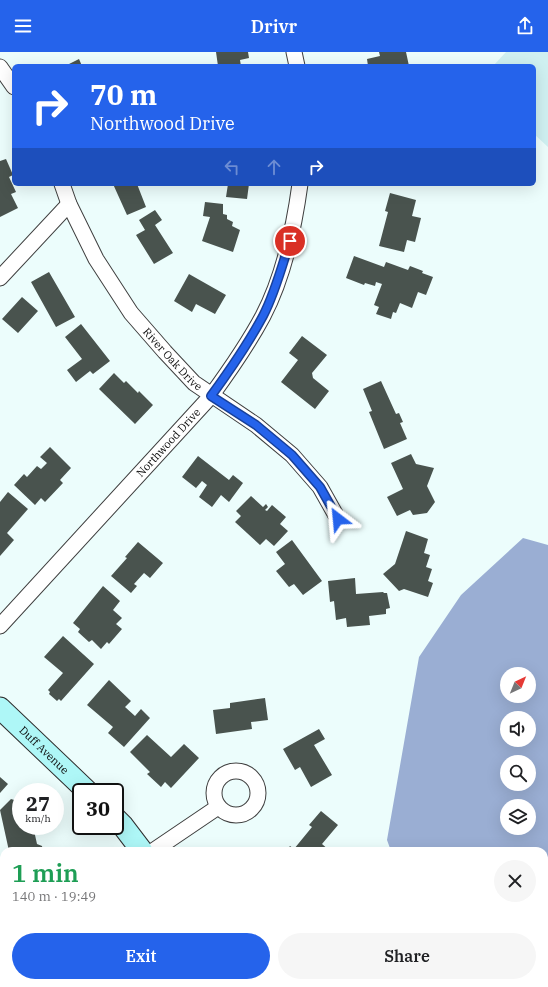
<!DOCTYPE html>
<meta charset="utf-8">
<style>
body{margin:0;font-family:"IBM Plex Serif",serif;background:#f6f6f6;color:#202124;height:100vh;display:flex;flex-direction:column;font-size:15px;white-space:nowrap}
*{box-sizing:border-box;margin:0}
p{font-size:13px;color:#757577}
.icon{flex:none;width:22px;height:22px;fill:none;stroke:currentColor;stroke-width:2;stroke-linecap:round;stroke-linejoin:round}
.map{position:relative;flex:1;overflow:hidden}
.panel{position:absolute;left:0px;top:795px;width:548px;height:140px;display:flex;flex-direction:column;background:#fff;border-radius:12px 12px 0 0;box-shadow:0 4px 16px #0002}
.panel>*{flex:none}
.guide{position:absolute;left:12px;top:12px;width:524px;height:122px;border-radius:6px;box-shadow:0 4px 16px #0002;background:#2563eb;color:#fff;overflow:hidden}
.needle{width:26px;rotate:43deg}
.controls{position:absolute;left:500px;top:615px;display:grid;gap:8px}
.controls a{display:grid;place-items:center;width:36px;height:36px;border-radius:50%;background:#fff;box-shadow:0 4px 16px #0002;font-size:20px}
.speed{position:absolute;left:12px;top:731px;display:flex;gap:8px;font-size:20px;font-weight:700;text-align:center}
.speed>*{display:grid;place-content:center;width:52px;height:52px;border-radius:50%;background:#fff;box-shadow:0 4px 16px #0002;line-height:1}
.speed small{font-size:10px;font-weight:400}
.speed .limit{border:2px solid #111;border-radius:6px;background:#fff;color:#111}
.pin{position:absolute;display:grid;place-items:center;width:34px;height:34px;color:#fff;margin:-17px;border:2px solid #fff;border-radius:50%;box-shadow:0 1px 4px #0007}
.me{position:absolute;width:44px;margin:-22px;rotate:331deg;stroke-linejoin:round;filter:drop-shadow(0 0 3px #0008)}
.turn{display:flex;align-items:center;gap:14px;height:84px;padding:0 12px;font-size:18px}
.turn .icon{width:52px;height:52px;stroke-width:2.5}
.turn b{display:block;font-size:28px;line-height:34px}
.lanes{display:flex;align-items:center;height:38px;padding:0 12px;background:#0003;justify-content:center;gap:20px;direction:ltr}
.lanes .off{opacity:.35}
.round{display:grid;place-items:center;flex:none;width:42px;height:42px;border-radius:21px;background:#f6f6f6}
.summary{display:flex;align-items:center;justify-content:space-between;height:68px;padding:0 12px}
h1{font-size:24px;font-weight:600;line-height:30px;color:#1e9e55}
.primary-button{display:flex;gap:8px;margin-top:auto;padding:8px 12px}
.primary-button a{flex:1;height:46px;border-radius:24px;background:#2563eb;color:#fff;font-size:16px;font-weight:600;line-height:46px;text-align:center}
.primary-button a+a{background:#f6f6f6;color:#202124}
header{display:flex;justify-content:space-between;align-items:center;height:52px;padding:0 12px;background:#2563eb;color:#fff;font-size:18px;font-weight:600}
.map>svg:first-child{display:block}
.farmland{fill:#cff0f1}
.forest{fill:#9aaed3;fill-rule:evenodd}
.building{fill:#49534e}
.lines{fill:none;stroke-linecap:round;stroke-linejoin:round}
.street-casing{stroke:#3f3f3f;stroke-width:17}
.secondary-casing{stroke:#2e2e2e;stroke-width:23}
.street{stroke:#fff;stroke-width:15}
.secondary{stroke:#aef7f7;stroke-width:21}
.route-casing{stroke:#184099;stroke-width:10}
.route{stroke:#2563eb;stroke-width:7}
.labels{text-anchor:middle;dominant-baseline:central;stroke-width:4;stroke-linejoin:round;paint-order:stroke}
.street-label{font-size:11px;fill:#0c0c0c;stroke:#fff}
</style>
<header><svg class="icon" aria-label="menu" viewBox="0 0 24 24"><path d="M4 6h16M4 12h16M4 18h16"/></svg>Drivr<svg class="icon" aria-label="share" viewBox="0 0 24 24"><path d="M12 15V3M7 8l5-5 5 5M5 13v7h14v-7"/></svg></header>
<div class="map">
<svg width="548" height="935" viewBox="0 0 548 935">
<rect width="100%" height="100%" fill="#ecfdfc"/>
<path class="farmland" d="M506,0H548V95L534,82V14H493Z"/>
<path class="forest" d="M523,486L548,493V935H469L467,931H544V799H391L387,788L419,605L461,543ZM507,622H529V644H507ZM507,666H529V688H507ZM507,710H529V732H507ZM507,754H529V776H507Z"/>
<path class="building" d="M216,0H248L249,6L240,8L241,14H218Z
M379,0H406L409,14H368L367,7L380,4Z
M79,7L82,14H65Z
M6,107L13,123L9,125L16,140L11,142L18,156L0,165V109Z
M113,132H137L146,155L127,163Z
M228,132H249L247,147L226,145Z
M390,141L416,148L412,164L421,166L415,190L407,188L404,200L379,194L388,160L385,159Z
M205,150L223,152V162L227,163V167L233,170L232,174L240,178L233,200L202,189L210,165L203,164Z
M155,158L162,168L155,173L173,201L154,212L136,183L145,178L139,168Z
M354,204L384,215L386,210L408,218L410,214L423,219L422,221L433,225L426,243L418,240L412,256L400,251L396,261L393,260L391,267L376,262L379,255L374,253L382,232L376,230L375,234L365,231L364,233L346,226Z
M49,220L75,265L56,275L31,230Z
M189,222L226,243L215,262L196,252L192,260L174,249Z
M22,245L38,259L18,281L2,267Z
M81,272L110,309L93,322L90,319L76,330L67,318L82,307L65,285Z
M302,284L327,303L312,321L313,326L329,339L315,357L281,330L298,308L289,301Z
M114,321L124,331L126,329L138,341L139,339L153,353L135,372L99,337Z
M381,329L396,362L399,361L403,370L400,371L407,387L384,397L369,360L372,359L363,337Z
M50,395L71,416L60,428L63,431L45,450L41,446L35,453L14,433L24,422L27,425L37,414L41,417L47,411L40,405Z
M411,402L416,412L434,416L427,434L435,450L427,461L413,463L410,458L397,464L387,445L403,437L391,411Z
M198,404L229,428L233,423L243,431L229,450L221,443L212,455L199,445L207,433L202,429L196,436L182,425Z
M8,440L28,457L7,481L14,488L0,504V450Z
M251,444L263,455L266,452L268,455L265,458L267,459L272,453L286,465L280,472L288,479L274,494L266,487L260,493L235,470L241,464L236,459Z
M406,479L428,487L424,501L430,503L426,515L432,517L428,529L433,531L428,545L404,537L399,539L383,522L395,512Z
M292,488L322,529L303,543L294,532L289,535L276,519L285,512L276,500Z
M138,490L163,511L150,526L144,521L134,532L137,534L131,541L111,524L127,506L125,505Z
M355,526L356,542L383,540L384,541H387L390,556L386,557V562L369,564L370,573L347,575L346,566L336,568L334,549L330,550L328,529Z
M103,534L120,549L113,558L122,566L116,572L122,577L109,592L107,590L101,597L92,588L89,590L78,580L80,577L73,571Z
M63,584L94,612L61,649L59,647L57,649L49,642L50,640L48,638L63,621L44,605Z
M109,628L131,649L125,655L135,664L141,657L150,666L124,695L108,681L113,675L87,653Z
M265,646L268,668L251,670L252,677L216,682L213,658L230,656V651Z
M319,677L325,687L314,693L332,723L311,735L300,715L295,718L283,697Z
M147,683L171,705L184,692L199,706L171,736L165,730L161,735L147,722L150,720L130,700Z
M0,725L8,732L0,741Z
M11,747L21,750V774H33L37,792L42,794L43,799H9L0,758Z
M321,759L338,773L322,792L330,799H286L290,794L294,797L312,775L309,773Z
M4,811V834L0,833V815Z"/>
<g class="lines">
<defs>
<g id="street">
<path d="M294,0L297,14"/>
<path d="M0,15L14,35"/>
<path id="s1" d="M62,132L69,152L96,207L131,261L165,300L194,331L256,373L292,403L320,435L338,467"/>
<path d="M0,226L69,152"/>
<path id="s2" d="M0,574L211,344C230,318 248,292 263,264C284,224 294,176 300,132"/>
<circle cx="236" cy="741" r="22"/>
<path d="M153,799L218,755"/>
</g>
<g id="secondary">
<path id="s3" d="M0,656L88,740"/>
<path d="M115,766L123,774L142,799"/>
<path d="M205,931L206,935"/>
</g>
</defs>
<use href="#street" class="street-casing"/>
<use href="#secondary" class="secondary-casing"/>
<use href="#street" class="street"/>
<use href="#secondary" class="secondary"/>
</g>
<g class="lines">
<defs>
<path id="route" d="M290,189C282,214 275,241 263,264C248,292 230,318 211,344L256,373L292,403L320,435L338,467"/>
</defs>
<use href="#route" class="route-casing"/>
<use href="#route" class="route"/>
</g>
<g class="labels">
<g class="street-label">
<text stroke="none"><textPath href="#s1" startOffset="209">River Oak Drive</textPath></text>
<text stroke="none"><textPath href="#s2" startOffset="249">Northwood Drive</textPath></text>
<text stroke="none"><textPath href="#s3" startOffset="61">Duff Avenue</textPath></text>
</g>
</g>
</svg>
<div class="controls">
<a><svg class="needle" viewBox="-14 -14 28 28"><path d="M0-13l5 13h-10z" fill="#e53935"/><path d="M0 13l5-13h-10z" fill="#757577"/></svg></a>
<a><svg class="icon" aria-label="sound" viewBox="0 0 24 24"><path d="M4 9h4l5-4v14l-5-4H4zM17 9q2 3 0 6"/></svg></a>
<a><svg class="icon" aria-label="search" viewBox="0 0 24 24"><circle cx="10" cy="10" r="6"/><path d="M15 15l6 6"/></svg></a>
<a><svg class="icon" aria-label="layers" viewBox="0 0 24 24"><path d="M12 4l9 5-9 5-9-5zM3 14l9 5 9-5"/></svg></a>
</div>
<div class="speed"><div>27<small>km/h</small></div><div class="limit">30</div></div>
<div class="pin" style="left:290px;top:189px;background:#d93025"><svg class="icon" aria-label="arrive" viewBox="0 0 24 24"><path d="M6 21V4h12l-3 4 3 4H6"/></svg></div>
<svg class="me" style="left:338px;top:467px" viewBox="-20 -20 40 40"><path d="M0-17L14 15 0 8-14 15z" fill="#2563eb" stroke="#fff" stroke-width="4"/></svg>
<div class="guide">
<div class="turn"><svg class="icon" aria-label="right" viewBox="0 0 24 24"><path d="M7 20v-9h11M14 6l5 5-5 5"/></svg><div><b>70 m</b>Northwood Drive</div></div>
<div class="lanes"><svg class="icon off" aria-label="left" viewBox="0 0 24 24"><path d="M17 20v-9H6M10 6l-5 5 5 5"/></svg><svg class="icon off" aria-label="ahead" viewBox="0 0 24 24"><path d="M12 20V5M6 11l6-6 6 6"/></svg><svg class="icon" aria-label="right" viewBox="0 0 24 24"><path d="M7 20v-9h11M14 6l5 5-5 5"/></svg></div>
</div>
<section class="panel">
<div class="summary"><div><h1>1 min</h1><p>140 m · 19:49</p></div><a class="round"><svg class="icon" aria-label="close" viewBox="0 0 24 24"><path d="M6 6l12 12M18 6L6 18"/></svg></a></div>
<div class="primary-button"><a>Exit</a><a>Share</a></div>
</section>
</div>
